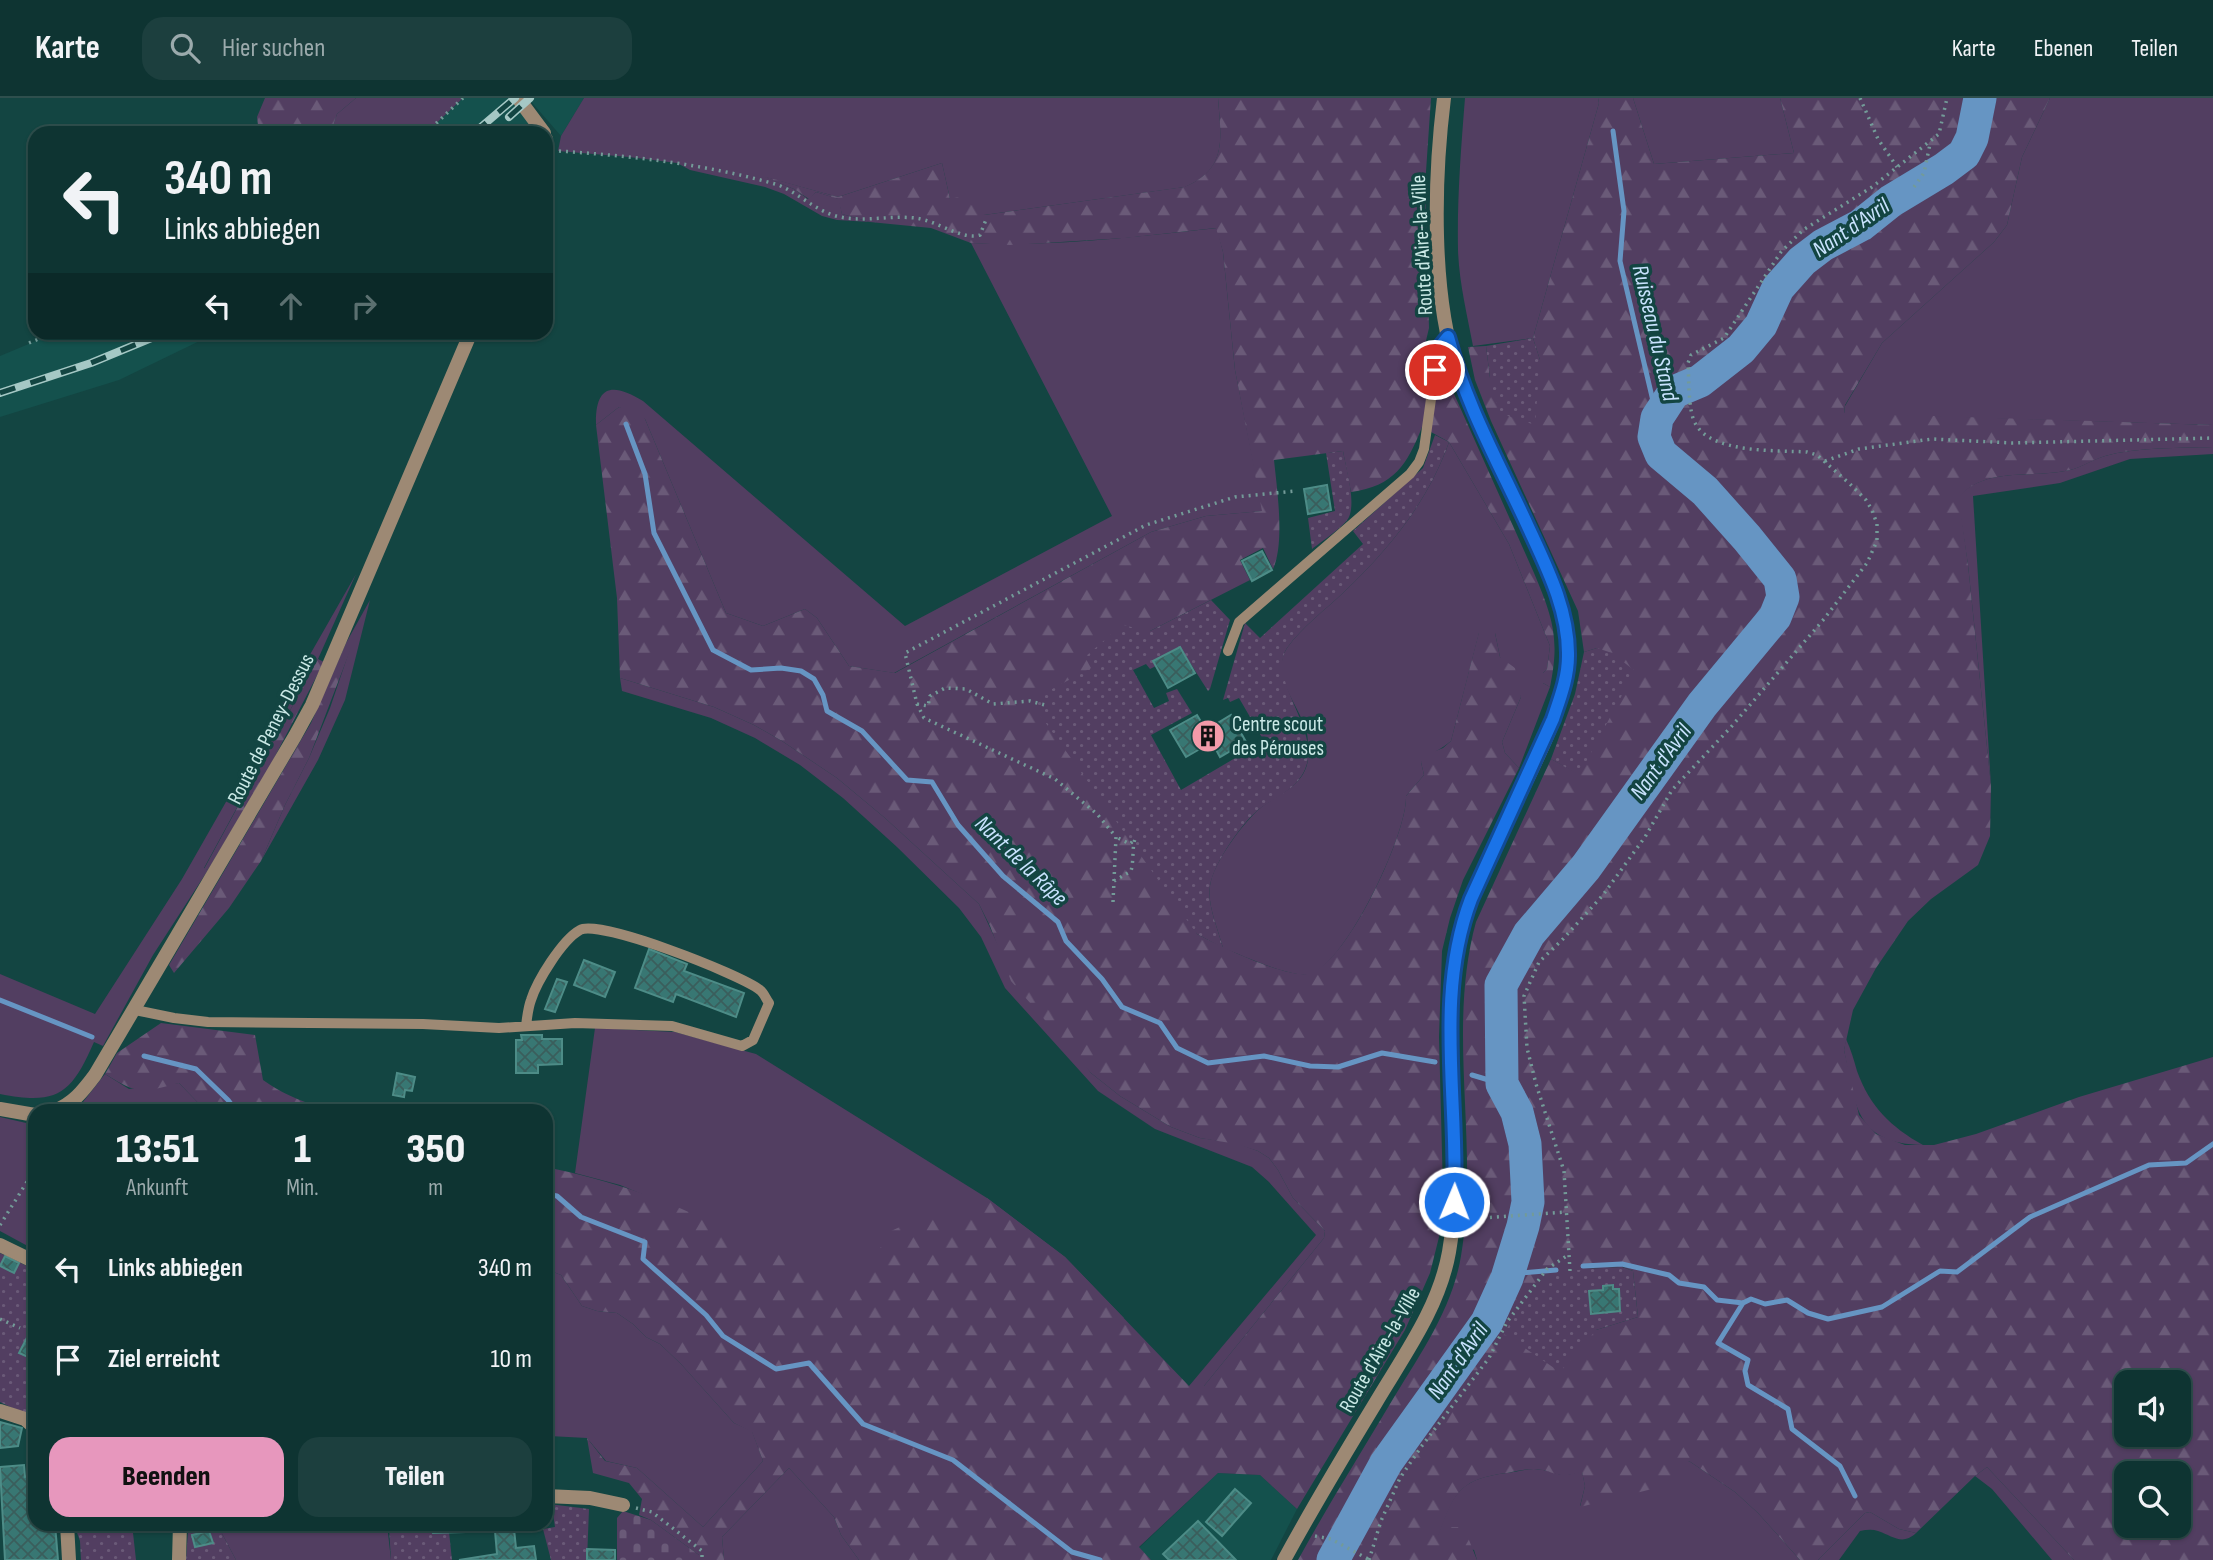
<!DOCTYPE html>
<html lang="de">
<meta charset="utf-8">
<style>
body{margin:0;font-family:"Sofia Sans Condensed",sans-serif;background:#1c3f3e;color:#f1f3f6;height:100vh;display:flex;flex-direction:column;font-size:26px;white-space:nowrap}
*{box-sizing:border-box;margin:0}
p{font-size:23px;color:#9baaac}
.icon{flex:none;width:38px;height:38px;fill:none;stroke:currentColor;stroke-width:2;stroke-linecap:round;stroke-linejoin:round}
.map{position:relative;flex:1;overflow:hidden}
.panel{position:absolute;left:28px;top:1006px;width:525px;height:427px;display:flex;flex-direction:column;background:#0e3432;border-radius:21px;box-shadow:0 2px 5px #0004,0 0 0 2px #2e4f4d}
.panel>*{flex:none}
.hud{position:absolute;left:28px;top:28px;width:525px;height:214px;border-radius:21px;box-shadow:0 2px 5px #0004,0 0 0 2px #2e4f4d;background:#0e3432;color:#f1f3f6;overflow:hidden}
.controls{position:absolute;left:2114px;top:1272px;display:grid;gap:14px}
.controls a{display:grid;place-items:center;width:77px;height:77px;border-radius:14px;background:#0e3432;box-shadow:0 2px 5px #0004,0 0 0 2px #2e4f4d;font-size:35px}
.pin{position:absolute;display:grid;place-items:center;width:60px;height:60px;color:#fff;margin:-30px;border:4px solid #fff;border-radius:50%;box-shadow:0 2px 7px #0007}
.me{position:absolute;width:77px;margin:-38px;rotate:1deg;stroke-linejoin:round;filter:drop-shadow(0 0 5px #0008)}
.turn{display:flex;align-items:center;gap:24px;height:147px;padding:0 21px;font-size:32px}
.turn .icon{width:91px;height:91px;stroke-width:2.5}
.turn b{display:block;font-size:49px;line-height:60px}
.lanes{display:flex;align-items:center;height:66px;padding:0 21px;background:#0003;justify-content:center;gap:35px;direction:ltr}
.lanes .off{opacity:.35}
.eta{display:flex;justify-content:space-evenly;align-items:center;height:119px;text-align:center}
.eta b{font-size:42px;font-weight:800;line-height:49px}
.primary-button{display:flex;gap:14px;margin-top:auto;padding:14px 21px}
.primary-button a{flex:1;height:80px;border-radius:21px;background:#e797bd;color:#111;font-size:28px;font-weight:800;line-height:80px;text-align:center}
.primary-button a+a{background:#1c3f3e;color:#f1f3f6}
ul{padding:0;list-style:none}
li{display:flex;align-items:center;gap:21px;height:91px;padding:0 21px}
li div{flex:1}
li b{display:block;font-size:26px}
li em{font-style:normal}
header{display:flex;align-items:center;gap:42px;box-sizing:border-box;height:98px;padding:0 35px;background:#0e3432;border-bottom:2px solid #2e4f4d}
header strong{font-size:33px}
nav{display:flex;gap:38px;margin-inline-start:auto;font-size:24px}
.search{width:490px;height:63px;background:#1c3f3e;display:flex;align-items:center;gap:18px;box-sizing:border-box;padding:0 24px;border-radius:21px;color:#9baaac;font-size:26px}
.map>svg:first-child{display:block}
.built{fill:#14514d}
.green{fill:#523e61}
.forest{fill:url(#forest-firs);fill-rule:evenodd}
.cemetery{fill:url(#cemetery-stones)}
.garden{fill:url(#garden-dots)}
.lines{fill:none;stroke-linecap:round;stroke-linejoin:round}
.stream{stroke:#6695c3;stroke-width:5}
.river{stroke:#6695c3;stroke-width:33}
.building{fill:url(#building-cross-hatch);stroke:#4d8c87;stroke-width:2}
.path{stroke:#739b98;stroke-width:3.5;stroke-dasharray:2 5;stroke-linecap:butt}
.service{stroke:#9d8974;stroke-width:10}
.minor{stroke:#9d8974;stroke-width:14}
.tertiary{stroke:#9d8974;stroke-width:14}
.rail-casing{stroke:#a5c8c5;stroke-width:8}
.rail{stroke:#134542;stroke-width:5;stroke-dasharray:16;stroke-linecap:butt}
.route-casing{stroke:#114b97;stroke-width:18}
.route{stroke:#1a73e8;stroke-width:12}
.labels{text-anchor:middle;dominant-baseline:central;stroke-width:7;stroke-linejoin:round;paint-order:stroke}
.street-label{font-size:21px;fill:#cae9e6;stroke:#134542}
.poi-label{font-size:21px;fill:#cae9e6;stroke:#134542;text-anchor:start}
.water-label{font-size:23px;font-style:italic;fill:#c9e3fe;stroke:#134542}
</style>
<header>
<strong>Karte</strong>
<div class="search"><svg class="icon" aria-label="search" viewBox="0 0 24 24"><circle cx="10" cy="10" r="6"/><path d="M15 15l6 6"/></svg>Hier suchen</div>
<nav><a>Karte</a><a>Ebenen</a><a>Teilen</a></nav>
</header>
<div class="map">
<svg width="2213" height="1462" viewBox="0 0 2213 1462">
<defs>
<pattern id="forest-firs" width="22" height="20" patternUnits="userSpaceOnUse" patternTransform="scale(1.75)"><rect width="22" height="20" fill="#523e61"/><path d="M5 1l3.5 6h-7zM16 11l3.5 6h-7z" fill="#6a5a78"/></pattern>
<pattern id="cemetery-stones" width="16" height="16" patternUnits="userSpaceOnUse" patternTransform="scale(1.75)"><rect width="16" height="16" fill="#523e61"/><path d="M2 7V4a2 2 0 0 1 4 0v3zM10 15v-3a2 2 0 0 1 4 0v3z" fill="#6a5a78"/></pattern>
<pattern id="garden-dots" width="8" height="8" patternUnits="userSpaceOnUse" patternTransform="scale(1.75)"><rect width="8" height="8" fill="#523e61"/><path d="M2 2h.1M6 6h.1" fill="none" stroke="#6a5a78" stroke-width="1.8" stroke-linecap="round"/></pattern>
<pattern id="building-cross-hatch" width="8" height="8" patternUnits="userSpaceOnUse" patternTransform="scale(1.75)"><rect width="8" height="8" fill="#387773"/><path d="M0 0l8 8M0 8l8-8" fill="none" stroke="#3a5e5c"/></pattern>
</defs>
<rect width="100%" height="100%" fill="#134542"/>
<path class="built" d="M463,0H509L533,28L535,35H426Z
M528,0H584L561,38Z
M55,235V234L216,235L119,282L0,319V258Z
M1218,1375L1260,1377L1297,1411L1271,1462H1151L1139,1450Z"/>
<path class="green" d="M356,0H463L426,35H322L333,28L337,16Z
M584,0H1218C1221,40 1228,71 1185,89L984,117L950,101L942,65L838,99L765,79L794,91L808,101L816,94L839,101L842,116L870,124L837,122L822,118L784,96L765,89L690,72L677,65L629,59L558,53L561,38Z
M1465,0H1598L1599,5L1533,240L1473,248C1467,216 1459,184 1458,152C1457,101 1461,50 1465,0Z
M1633,0H1780L1794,55L1654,66Z
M2050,0H2213V327L1844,316L1845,308L1882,245L1994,144L2007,127L2022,59Z
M1217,130L1223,154L1235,272L1263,413L1206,418L1151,434L894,575L849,568L817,520L805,511L763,528L726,515L645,321L619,309L596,327C595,287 612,284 643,303L905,528L1112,418L971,145C1053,149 1135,139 1217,130Z
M1449,344L1509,446L1550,548L1547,571L1543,575V585L1550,589L1519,670L1505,655L1502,644L1521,599L1500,559L1495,535H1479L1451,643C1441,652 1430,655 1421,664L1424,677L1406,698C1408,734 1347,864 1311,876C1292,881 1242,857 1223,850C1218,831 1207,807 1210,788C1213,765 1241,728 1258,712C1275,697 1305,689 1308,661C1309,654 1308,642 1307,635C1301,610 1269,577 1287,550C1302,529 1325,512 1344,494C1389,451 1428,404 1449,344Z
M2213,349V356L2130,361L2060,385L1973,398L1991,688L1968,467L1958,400C1982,369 2030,380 2065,373C2079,371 2091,362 2105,358C2136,349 2181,350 2213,349Z
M356,476L318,561L204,770L208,772L153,857L103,948L94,944C71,997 57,1007 0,996V876L95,916L182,781Z
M370,502L345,602L318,662L261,763L285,707L309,660L330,610L352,545H346Z
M620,580L714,609L754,627L782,643L837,680L885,720L979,806L998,847L1091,975L1120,998L1171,1029L1200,1040L1236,1045L1258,1053L1269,1060L1278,1072L1293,1100L1325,1133L1324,1140L1204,1288H1189L1316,1137L1269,1084L1252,1069L1155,1031L1098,993L1005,890L981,839L959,810L897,749L843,700L800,667L755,640L711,620L622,593Z
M595,930L675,934L756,956L987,1100L1065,1159L1124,1220L868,1297L697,1119L620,1087L575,1075Z
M1846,941C1851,952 1854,962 1857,973C1870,1009 1891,1029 1923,1047C1855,1046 1855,1006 1844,952Z
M105,976L129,991L179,985L206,1013H76Z
M0,1019L35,1027V1152L0,1133Z
M546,1171L561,1177L582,1208L597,1213L617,1215L633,1226L646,1239L660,1246L681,1266L734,1325L752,1333L763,1363L703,1429L637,1370L606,1363L587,1340L549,1338V1325H546Z
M1689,1363L1735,1394L1758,1415L1800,1462H1477L1474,1452L1437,1440C1453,1397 1457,1381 1507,1375C1516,1374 1526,1371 1534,1371C1558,1372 1555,1382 1582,1373L1585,1388L1580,1408Z
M1987,1369L2074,1462H2052L1992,1391L1975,1378Z
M789,1370L834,1419L841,1437L859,1462H724L722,1439Z
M1870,1414L1899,1431L1916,1435C1902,1448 1893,1438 1878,1433C1872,1431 1866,1432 1860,1433L1839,1462H1818L1865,1415Z
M217,1426H387L391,1462H236Z"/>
<path class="forest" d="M265,0H356L337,16L333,28C321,39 310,35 297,28L283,33L259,35L257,19Z
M1218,0H1431L1425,88L1429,230L1424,251L1442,269L1534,475C1553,520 1560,541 1550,589L1543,585V575L1547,571L1550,548L1509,446L1449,344L1422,329C1407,367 1394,388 1351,394L1343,353L1274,362C1277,391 1285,445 1273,471L1263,450L1240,462L1250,482L1150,533L1091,570L1197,836C1219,848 1284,879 1307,876C1345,871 1408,734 1406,698L1424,677L1421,664L1423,658L1443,650L1451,643L1479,534L1487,530L1495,535L1500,559L1515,570L1521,599L1502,644L1505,655L1519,670L1463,782L1450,820L1442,853L1439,939L1443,1094L1439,1139L1430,1175L1405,1232L1297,1411L1260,1377L1218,1375L1139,1449L1151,1462H859L841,1437L834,1419L789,1370L722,1439L724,1462H699V1457L651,1422L639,1417L642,1401L629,1385L593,1375L587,1340L605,1363L637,1370L703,1429L763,1363L752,1334L734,1325L681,1266L660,1246L646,1239L633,1226L617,1215L597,1213L582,1208L561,1177L546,1171V1069C604,1081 686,1105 734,1140C745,1148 755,1161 765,1170L777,1154L825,1198L843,1208L891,1133L915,1122L979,1117L987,1100L1065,1159L1189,1288H1204L1324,1140L1325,1133L1293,1100L1278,1072L1269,1060L1258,1053L1236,1046L1200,1040L1171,1029L1120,998L1091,975L1011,883L990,828L979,806L885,720L837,680L782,643L754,627L714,609L620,580L617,500L596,327L619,309L639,313L645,321L726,515L763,528L805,511L817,520L849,568L895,575L1151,434L1206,418L1262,413L1235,272L1223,154L1216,130L1125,140L1010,147L971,145L931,130L870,124L842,116L838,101L816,94L809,101L794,91L756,76L838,99L942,65L950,101L981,94L984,117L1184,89C1228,71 1221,40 1218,0Z
M1598,0H1633L1654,66L1794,55L1780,0H2050L2022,59L2007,127L1994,144L1882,245L1845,307L1844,315L2213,327V349C2181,350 2136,349 2105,358C2092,362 2079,371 2065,373C2030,380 1982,369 1959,400L1968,467L1991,688L1990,738L1978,767L1931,801L1908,823L1876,870L1853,912L1844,952L1859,1017L1876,1036L1905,1047H1934L1976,1036L2079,999L2213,959V1462H2074L1987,1369L1975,1378L1916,1435L1899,1431L1870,1414L1865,1415L1818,1462H1800L1758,1415L1735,1394L1689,1363L1668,1387L1580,1409L1585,1388L1582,1374C1555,1382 1558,1373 1535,1371C1526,1371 1516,1373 1507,1375C1458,1381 1454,1396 1438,1439L1452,1429H1458L1467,1437L1477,1462H1298C1327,1409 1359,1358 1390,1306C1418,1259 1452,1213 1461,1158C1480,1048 1446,933 1476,824L1551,661L1579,676L1597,550L1584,554L1578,513L1491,323L1475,282L1468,249L1486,248L1490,280L1540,262L1533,240L1599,5ZM1623,1169L1633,1173L1638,1219L1596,1232L1585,1171ZM2126,1284H2179V1337H2126ZM2126,1376H2179V1428H2126Z
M346,545H353L309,660L285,707L261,763L229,810L174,875L169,867L311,625Z
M318,561L324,564L271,666L208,772L204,771Z
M161,925L255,937L263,982C285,998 333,1021 360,1006L362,1013H206L179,985C141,995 139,997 105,976L117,955Z"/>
<path class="cemetery" d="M623,1413L651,1422L699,1457V1462H617V1420Z"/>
<path class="garden" d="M1533,240L1540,262L1535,327L1499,315L1490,280L1486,248Z
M1435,337L1449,344C1428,404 1389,451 1344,494C1325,512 1302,529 1287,550C1268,579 1314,626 1308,661C1304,686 1281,697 1262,709C1244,721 1213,766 1210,788C1207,807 1218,831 1223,850L1197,836L1030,603L1091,570L1085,559L1122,527L1150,533L1211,502L1230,522L1210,591L1208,593L1180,549L1154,563L1156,568L1150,571L1146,566L1133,572L1154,610L1169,603L1166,595L1177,591L1192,615L1151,637L1181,692L1264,643L1239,600L1230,604L1228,600L1223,602L1245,525L1260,540L1363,446L1353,433L1423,370Z
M1343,353C1346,370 1356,403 1349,419C1345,428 1321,444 1312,451L1308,420L1335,413L1326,355Z
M1597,550L1612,555L1635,573L1579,677L1551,661L1575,596L1584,554Z
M0,1155L35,1172V1226L19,1254L35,1262V1268L29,1281L35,1284V1321L0,1304Z
M1622,1169L1633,1173L1638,1219L1596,1232L1560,1274L1504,1236L1510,1225L1548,1177L1585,1171Z
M549,1406L589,1411L587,1462H551L543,1431L555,1429L553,1416L548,1415Z
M74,1426H132L136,1462H81L80,1443Z
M193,1426H217L236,1462H186L188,1433Z
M399,1426H432L433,1435L449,1434L452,1462H391L389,1430L399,1429Z"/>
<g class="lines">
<path class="stream" d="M1613,33L1624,113L1620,163L1657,320
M626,326L645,376L654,435L713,552L751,572L781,570L801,573L814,581L823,597L827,613L862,633L907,682L932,684L958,727L1003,778L1058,824L1066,843L1102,881L1122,909L1160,925L1177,950L1208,965L1264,958L1310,968L1338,969L1382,955L1435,964
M0,902L92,939
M144,958L196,971L228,1002L236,1013
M1472,977L1502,986
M546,1096L557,1098L581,1119L645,1144L643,1161L706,1217L723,1238L776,1271L809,1265L863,1326L953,1362L1072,1454L1100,1462
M1583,1168L1622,1166L1669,1177L1679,1185L1704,1189L1717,1202L1743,1205L1751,1201L1765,1206L1787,1202L1808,1215L1828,1221L1882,1209L1940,1173L1957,1174L2030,1119L2149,1067L2186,1065L2213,1046
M1509,1176L1556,1172
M1743,1205L1718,1245L1748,1262L1745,1273L1748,1287L1788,1311L1792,1331L1840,1368L1855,1398"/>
<path class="river" d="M1333,1462L1386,1365L1487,1224L1507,1180L1523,1128L1528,1104L1525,1046L1517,1014L1502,986L1501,887L1529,836L1586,769L1702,607L1775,519L1783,499L1780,481L1747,440L1705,393L1661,356L1654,339L1657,320L1674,294L1700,283L1741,251L1761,227L1778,190L1802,163L1823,147L1861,127L1891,103L1944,71L1964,56L1972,40L1980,0"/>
</g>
<path class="building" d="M1327,387L1331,412L1308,416L1304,391Z
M1262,453L1272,472L1252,483L1242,463Z
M1180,549L1195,575L1168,590L1153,563Z
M1197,617L1206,632L1231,617L1246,644L1220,659L1212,644L1186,659L1170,632Z
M649,851L687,866L684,873L744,895L736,919L676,896L673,904L635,890Z
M584,862L615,874L605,899L574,887Z
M557,881L567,884L555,914L545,911Z
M521,937H542V941H562V966L538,967V975H516V942H522Z
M397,975L415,979L412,993L405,992L404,999L393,997Z
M5,1158L19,1165L14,1175L0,1168Z
M1613,1187V1191H1619L1620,1213L1591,1216L1589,1193L1603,1192V1188Z
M34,1226H35V1262L19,1255Z
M0,1324L22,1330L18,1348L0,1350Z
M24,1367L25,1379L35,1378V1426H55L58,1462H5L0,1369Z
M1235,1391L1251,1405L1222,1438L1206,1424Z
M1198,1423L1236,1462H1169L1163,1456Z
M432,1426H465V1434L433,1435Z
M482,1426H543V1431H514L516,1450L534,1448L536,1462H459L497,1456L495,1433L482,1434Z
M209,1433L213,1445L195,1449L192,1437Z
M587,1451L615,1452V1462H587Z"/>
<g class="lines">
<path class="path" d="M1860,0L1878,41L1897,69
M426,35L463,0
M559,53C632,58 705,66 775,86C795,92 814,112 836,118C862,125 889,117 915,120C936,122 963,143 980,137L987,119
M1914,89L1924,75L1930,46
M29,245L55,234
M1825,363L1859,351L1932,341L2013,345L2213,340
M917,606L928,608L930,598L945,590L966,591L993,606L1030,603L1045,607
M1114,783L1131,773C1134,762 1132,749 1135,741L1130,746L1116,739
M1113,804L1116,739L1097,716L1055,681L924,620L917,606L905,555L1146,427L1235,399L1295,393
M1469,1121L1566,1114
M0,1127L35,1071
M1570,1173L1564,1073L1536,986L1527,950L1524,898L1539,864L1563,841L1603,797L1645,739L1672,692L1731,629L1824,521L1867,465L1877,443V426L1872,412L1866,402L1850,386L1817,357L1807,354C1777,352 1711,356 1695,325C1688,312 1689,280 1688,265L1691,257L1724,240L1781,154L1803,132L1872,89L1939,36L1947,0
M0,1221L20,1230
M636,1410L652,1414L702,1453V1462
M1315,1438L1331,1441L1368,1461
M1369,1462L1381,1423L1400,1380L1421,1349L1489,1260L1507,1224L1547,1171L1568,1157"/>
<path class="service" d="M1228,553L1239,524L1410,376L1419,364L1424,351L1438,251L1448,239
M135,912L174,920L208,924L423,926L499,930L575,925L672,928L742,948L753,942L769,905C766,901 764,895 760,892C740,876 599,821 580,832C562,842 537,883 531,902C528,910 527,920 526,928"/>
<path class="minor" d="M518,0L544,35
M546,41V56
M0,1011L35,1017
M54,1013C73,1006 83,993 95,977L295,638L312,607L471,234
M0,1147L35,1164
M0,1313L25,1321L35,1330
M546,1398L590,1400L623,1407
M67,1426L69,1462
M179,1462L180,1426"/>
<path class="tertiary" d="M1284,1462C1313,1409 1344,1357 1375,1306C1404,1257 1439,1210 1449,1154C1470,1037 1428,914 1471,801C1489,763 1507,724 1525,686C1543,647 1565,606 1568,562C1571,515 1546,468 1527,427C1503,376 1476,326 1457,273C1431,195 1434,81 1444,0"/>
<defs>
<path id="rail" d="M509,19L530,0
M474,35L515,0
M0,295L91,265L166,234"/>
</defs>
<use href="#rail" class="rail-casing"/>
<use href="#rail" class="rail"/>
</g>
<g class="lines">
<defs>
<path id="route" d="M1435,272L1438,251L1448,239C1465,304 1497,362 1525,422C1544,464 1569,510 1568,558C1568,580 1560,600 1553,621L1471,801C1434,898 1459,1003 1454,1104"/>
</defs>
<use href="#route" class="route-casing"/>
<use href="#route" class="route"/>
</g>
<defs>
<symbol id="building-disc" viewBox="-11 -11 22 22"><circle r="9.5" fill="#f39aa9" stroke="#134542"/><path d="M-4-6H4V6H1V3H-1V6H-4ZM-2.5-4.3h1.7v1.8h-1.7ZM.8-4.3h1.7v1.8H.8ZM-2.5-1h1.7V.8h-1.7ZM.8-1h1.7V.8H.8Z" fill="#111"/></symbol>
</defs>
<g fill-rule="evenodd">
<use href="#building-disc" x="1189" y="619" width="38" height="38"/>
</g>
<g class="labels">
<g class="street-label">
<text transform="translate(1422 147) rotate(-93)">Route d'Aire-la-Ville</text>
<text transform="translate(271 631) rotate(-63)">Route de Peney-Dessus</text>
<text transform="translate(1380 1252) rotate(-60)">Route d'Aire-la-Ville</text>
</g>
<g class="poi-label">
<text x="1232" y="626">Centre scout<tspan x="1232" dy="24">des Pérouses</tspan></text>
</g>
<g class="water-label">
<text transform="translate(1851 130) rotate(-34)">Nant d'Avril</text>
<text transform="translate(1655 235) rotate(77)">Ruisseau du Stand</text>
<text transform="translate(1661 664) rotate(-54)">Nant d'Avril</text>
<text transform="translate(1021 763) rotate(44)">Nant de la Râpe</text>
<text transform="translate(1458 1263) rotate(-55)">Nant d'Avril</text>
</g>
</g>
</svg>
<div class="controls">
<a><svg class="icon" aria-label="sound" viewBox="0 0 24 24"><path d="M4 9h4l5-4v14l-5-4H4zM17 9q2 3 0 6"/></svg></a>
<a><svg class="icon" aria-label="search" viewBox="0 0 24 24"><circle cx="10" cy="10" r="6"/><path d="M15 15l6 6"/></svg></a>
</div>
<div class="pin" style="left:1435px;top:272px;background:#d93025"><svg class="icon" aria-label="arrive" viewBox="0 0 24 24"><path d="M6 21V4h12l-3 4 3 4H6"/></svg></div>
<svg class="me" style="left:1454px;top:1104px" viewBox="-20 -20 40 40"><circle r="17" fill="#1a73e8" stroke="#fff" stroke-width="3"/><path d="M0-11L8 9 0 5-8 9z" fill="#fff"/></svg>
<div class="hud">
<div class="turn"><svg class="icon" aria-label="left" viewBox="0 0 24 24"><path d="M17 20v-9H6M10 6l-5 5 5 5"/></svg><div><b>340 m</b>Links abbiegen</div></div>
<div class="lanes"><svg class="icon" aria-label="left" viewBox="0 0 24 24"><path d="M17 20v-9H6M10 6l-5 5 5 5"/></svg><svg class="icon off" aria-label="ahead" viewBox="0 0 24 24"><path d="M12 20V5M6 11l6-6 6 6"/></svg><svg class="icon off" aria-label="right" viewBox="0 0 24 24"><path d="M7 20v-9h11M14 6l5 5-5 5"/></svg></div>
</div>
<section class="panel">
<div class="eta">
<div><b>13:51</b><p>Ankunft</p></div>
<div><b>1</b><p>Min.</p></div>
<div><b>350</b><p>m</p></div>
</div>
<ul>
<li><svg class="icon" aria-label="left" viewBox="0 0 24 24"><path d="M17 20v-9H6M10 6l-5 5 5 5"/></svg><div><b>Links abbiegen</b></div><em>340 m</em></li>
<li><svg class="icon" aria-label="arrive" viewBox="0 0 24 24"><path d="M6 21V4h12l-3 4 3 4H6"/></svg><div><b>Ziel erreicht</b></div><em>10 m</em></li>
</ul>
<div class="primary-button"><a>Beenden</a><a>Teilen</a></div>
</section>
</div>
